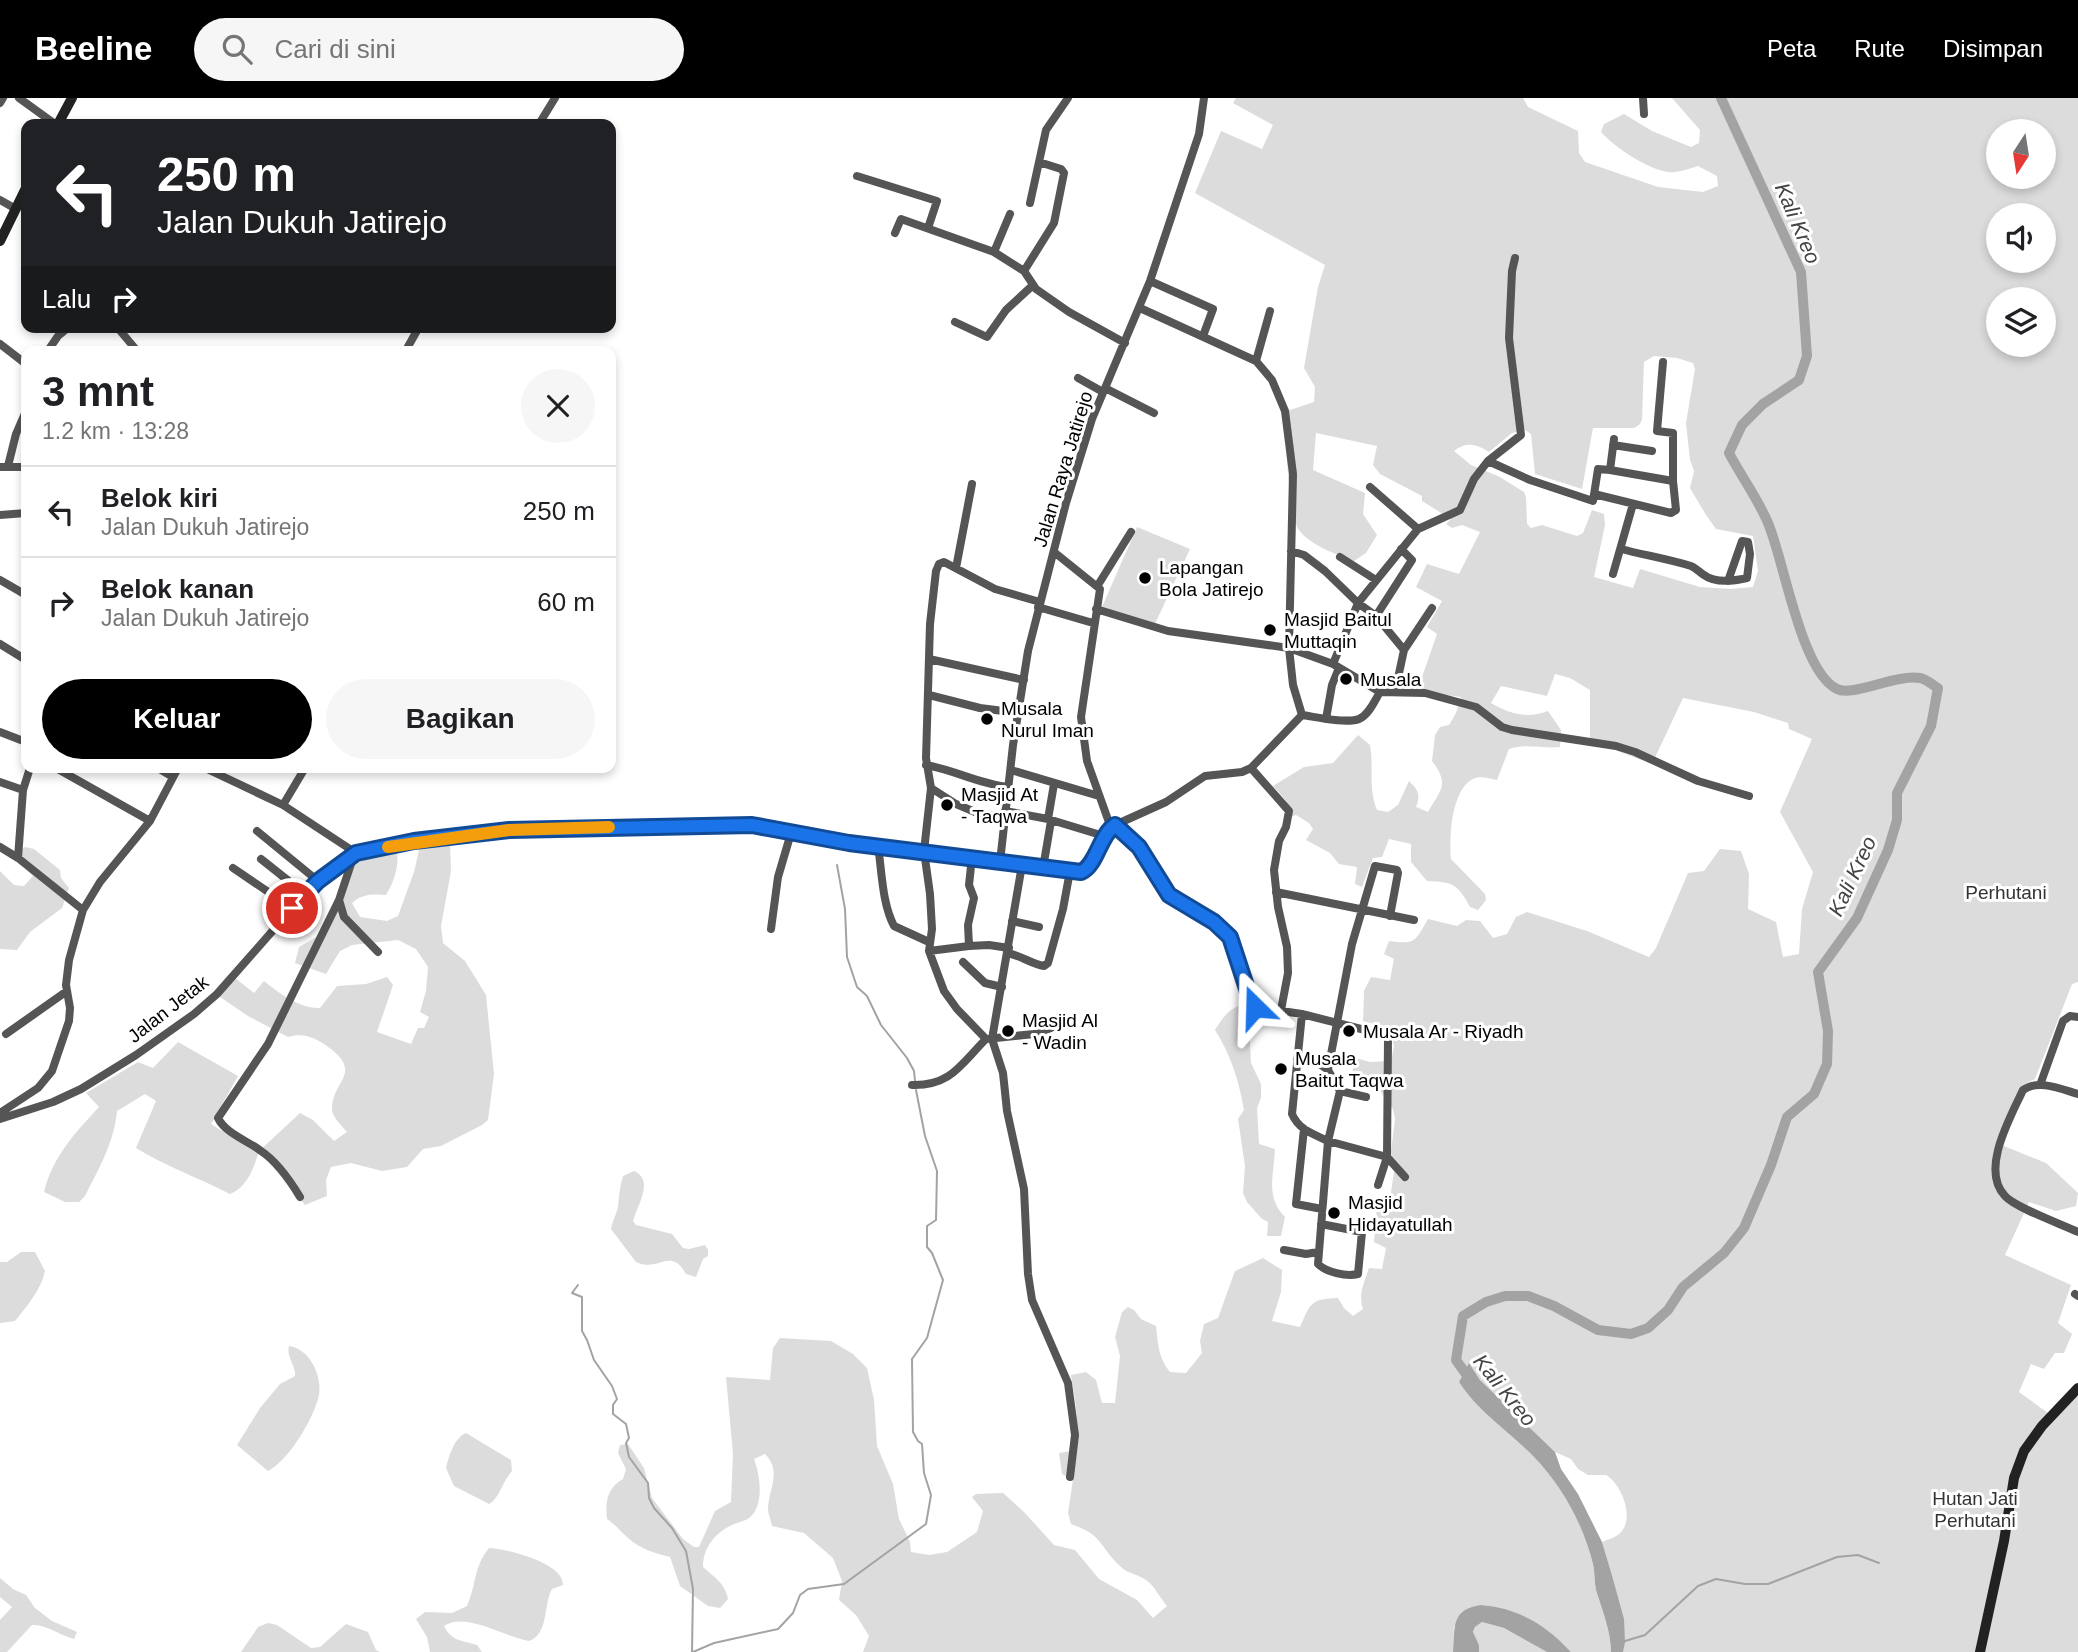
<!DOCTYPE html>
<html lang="id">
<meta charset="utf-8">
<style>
body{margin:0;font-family:Helvetica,sans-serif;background:#f6f6f6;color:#202124;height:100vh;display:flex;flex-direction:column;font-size:26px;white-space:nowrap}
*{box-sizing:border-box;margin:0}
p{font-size:23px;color:#757577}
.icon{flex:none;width:38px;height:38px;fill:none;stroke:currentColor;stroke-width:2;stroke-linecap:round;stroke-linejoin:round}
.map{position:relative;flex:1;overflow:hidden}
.details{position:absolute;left:21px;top:248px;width:595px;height:427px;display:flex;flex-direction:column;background:#fff;border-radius:14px;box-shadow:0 4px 10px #0003}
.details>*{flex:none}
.top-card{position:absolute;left:21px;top:21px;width:595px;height:214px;border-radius:14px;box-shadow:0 4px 10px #0003;background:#202124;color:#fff;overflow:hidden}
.needle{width:46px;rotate:192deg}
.controls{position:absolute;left:1986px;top:21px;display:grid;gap:14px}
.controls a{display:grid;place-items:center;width:70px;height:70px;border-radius:50%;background:#fff;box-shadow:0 4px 10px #0003;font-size:35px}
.pin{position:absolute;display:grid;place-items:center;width:60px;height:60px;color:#fff;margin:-30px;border:4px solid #fff;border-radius:50%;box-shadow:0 2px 7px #0007}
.me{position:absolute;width:77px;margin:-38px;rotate:338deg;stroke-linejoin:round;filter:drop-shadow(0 0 5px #0008)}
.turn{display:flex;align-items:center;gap:24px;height:147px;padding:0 21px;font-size:32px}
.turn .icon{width:91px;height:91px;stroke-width:2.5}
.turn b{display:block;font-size:49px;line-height:60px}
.then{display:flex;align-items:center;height:66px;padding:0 21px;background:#0003;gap:14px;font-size:26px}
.round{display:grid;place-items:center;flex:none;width:74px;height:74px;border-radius:37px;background:#f6f6f6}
.head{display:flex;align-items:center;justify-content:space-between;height:119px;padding:0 21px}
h1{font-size:42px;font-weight:700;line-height:52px}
.action{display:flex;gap:14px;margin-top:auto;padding:14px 21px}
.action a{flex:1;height:80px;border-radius:42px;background:#000;color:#fff;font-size:28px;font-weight:700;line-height:80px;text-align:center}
.action a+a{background:#f6f6f6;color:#202124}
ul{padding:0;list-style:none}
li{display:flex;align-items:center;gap:21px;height:91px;padding:0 21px;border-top:2px solid #e0e0e0}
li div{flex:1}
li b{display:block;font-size:26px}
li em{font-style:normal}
header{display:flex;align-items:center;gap:42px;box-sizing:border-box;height:98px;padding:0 35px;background:#000;color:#fff}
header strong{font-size:33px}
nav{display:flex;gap:38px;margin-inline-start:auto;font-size:24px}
.search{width:490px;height:63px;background:#f6f6f6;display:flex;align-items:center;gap:18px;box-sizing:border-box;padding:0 24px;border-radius:38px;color:#757577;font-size:26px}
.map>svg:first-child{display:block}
.green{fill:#dcdcdc;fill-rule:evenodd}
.water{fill:#a3a3a3}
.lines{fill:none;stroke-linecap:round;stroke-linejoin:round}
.stream{stroke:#a3a3a3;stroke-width:2}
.river{stroke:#a3a3a3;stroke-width:10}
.minor{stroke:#555;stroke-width:8}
.secondary{stroke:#222;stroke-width:10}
.route-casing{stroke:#114b97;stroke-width:18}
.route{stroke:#1a73e8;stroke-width:12}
.slow{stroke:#f59e0b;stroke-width:12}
.poi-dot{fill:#000;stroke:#fff;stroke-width:2.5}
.labels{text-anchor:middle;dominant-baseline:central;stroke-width:6;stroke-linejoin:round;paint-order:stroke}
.street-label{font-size:19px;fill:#000;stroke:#fff}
.poi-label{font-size:19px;fill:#000;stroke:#fff;text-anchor:start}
.park-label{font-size:19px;fill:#333;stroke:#fff}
.water-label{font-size:21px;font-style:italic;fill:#444;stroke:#fff}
</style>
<header>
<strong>Beeline</strong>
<div class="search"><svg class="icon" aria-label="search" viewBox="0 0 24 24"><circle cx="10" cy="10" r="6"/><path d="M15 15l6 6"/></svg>Cari di sini</div>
<nav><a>Peta</a><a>Rute</a><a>Disimpan</a></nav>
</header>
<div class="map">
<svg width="2078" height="1554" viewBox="0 0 2078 1554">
<rect width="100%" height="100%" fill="#fff"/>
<path class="green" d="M1236,0H1523L1528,9L1578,33L1579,55L1585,64L1658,89L1703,94L1718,88L1717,78L1698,68C1691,70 1683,73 1675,74C1655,77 1614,49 1601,34L1604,26L1624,16L1652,33L1691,49L1699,45L1700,32L1672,0H2078V884L2072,886L2035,981L2021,988L1999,1046L2046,1065L2078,1095L2076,1108L2056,1113L2029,1104L2005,1157L2071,1187L2058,1225L2072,1236L2064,1255H2055L2044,1271L2031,1266L2019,1294L2048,1315L2078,1295V1554H1623L1625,1545L1611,1474L1602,1444C1609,1441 1618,1439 1622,1433C1634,1417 1621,1386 1606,1377H1588L1578,1371L1571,1361L1555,1354L1480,1282L1469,1265L1459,1284C1480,1316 1508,1332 1534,1359C1562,1388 1583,1426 1593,1466C1595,1474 1594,1483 1596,1492C1602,1512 1611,1533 1611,1554H1571C1548,1529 1515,1510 1481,1507L1454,1529L1453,1554H863L869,1538L856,1517L839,1502L842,1483L833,1460L804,1435L772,1428C771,1422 768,1416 768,1411C769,1390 782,1373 765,1356L754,1361C760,1377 765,1407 749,1420C745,1423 739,1424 734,1426C716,1434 703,1449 703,1469C714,1479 725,1485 728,1501L720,1510L708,1508L680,1488L670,1459C655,1455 640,1451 628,1440C620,1433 616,1427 607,1421C605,1404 607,1390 623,1381L626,1371L618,1355L620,1347L628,1346L644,1370L652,1400L683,1441L694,1449H699L715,1413L731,1404L733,1356L726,1279L770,1282L773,1250L780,1240L831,1243L853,1256L867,1270L874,1302L877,1348L893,1386L899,1421L910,1444L911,1454L929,1457L947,1454L977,1434L983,1413L972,1399L976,1396L1003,1395L1024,1414L1054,1447L1075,1452L1099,1481L1137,1502L1153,1520L1167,1508C1160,1500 1154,1487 1146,1482C1138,1476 1128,1476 1121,1469C1098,1448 1105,1438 1071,1426L1068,1415L1073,1382L1062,1376L1059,1355L1076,1352C1080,1327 1075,1302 1071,1277L1086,1274L1096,1282L1102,1305H1115L1120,1258L1115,1239L1122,1214L1128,1209L1134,1212L1141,1221L1156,1228C1158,1245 1158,1260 1170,1274L1186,1275L1202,1255L1200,1243L1204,1226L1218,1220L1235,1173L1263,1160L1282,1172L1281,1194L1272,1223L1300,1229C1311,1205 1310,1201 1338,1200L1344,1210L1353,1218L1363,1211C1358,1196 1364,1185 1369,1170L1382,1171L1386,1150L1374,1144L1377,1109H1389L1394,1073L1391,1054L1395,1021L1393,1011L1376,987L1352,975L1356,960L1370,964L1391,963L1394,949L1391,931L1363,923L1364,893L1371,879L1390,882L1394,861L1384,856L1389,843C1416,847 1415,843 1428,821L1457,828L1466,822L1480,823L1493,840L1507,836L1516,819L1527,814L1587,833L1649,859L1656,850L1688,775L1704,773L1720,751L1741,753L1749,776L1748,811L1776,824L1783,859L1799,856L1802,811L1813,774L1780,714L1812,641L1789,631L1788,625L1754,614L1683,600L1652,666L1610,650L1590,646V592L1570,580L1555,576L1547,598L1501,588L1491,605C1510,616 1527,621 1548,613L1561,632L1560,649C1542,651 1526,645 1509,651L1497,682C1491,681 1481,678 1475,680C1451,689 1449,740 1451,761L1485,796L1486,802L1478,812L1470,809C1458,786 1453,784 1427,783L1411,764V746L1389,741L1382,759L1373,760L1362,789L1355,786L1357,769L1339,766L1330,755L1306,742L1313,731L1309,725L1296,717L1290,719C1293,707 1281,697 1273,688L1304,669L1333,665L1358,637L1370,647C1374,669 1368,691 1377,712L1388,714L1398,707L1409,683C1418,692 1421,696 1416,709L1428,714C1441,691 1450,687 1432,663L1435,637L1440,629L1449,627L1456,615L1461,599L1402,591L1403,580L1421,582L1437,536L1427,529L1442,503L1416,489L1427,466L1459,476L1480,434L1462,427L1452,430L1446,426L1451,421L1422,403V398L1380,376L1373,367L1377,348L1316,335L1313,372L1365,395L1363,416L1377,437L1366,455L1354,463C1336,456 1311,448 1299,432C1288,417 1286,337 1284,314L1314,304L1315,289L1304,270L1318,189L1325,167L1195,95L1221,33L1262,51L1273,27L1233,5ZM1998,33H2044V79H1998ZM1998,117H2044V163H1998ZM1998,201H2044V247H1998ZM1654,258L1677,260L1693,265L1695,271L1686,325L1690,362L1694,373L1690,390L1706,417L1716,431L1753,438L1758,473L1753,489L1730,491L1700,489L1640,471L1633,490L1594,479L1605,427L1604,416L1592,412L1583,435L1577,438L1542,427L1531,430L1527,426L1526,399L1524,394L1498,378L1471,367L1454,353C1466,343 1477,346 1489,354L1512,335L1525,332L1531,336L1535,376L1582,391L1593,330H1634L1639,327L1642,322L1644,264Z
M1137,429L1190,451L1153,530L1102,509Z
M450,745L451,773L441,828L443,845L465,863L486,897L494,976L488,1022L482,1027L441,1048L423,1051L407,1069L382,1073L351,1065L331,1069L326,1082L327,1098L305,1107L263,1057L258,1056C253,1072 247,1089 230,1096C199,1080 165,1068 136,1050L156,1003L145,996L117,1013C114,1045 99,1070 85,1098L79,1104H65L44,1094C53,1058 75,1035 99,1009L86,995L138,964L153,970L178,944L238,978L211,1026L257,1055L300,1015L313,1022L334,1043L347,1034C342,1028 333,1020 332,1012C331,982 367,975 324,946C311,938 302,935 288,939L248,918L220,899L235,880L254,895L264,883C279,895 300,911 320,910L337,888L366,886L387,879L393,887L377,934L411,946L418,930H424L429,919L420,914L426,893L428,869L416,851L398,842L352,847L340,853L326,876L295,865L299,849L318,838L358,759L397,753C399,769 394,784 386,797C372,796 362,796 352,805L360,819L387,823L398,818L414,774L420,748Z
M25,749L34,751L60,772L61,780L69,790L62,810L30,834L17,852L0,851V773L14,787L24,788L33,778L22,767L20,753Z
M1248,906L1251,965L1261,986V1000L1257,1010L1259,1046L1275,1051C1274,1077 1265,1099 1285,1119L1281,1138H1267L1268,1124L1262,1121L1247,1104L1243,1095L1245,1068L1238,1021L1244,1012C1239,983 1231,957 1215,932C1223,919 1231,907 1248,906Z
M634,1073C655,1082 637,1108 633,1123L636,1127L672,1136L683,1150L689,1151L705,1147L708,1152V1158L703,1161L696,1179L686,1176C670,1148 659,1175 636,1164L611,1131C612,1123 617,1116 618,1108C619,1098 620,1088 623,1078Z
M21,1154H35L45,1173C41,1192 27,1208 15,1223L0,1225V1164H7Z
M289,1248C311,1251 324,1281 318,1301C312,1323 288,1363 268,1373L237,1347L260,1310L280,1286L295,1278C296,1268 286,1259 289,1248Z
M466,1335L511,1362L512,1373C502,1384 499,1401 489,1406L454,1388L446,1370C449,1358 454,1340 466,1335Z
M489,1450C508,1451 564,1465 563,1487L552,1491C543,1507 549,1536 529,1543C506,1540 466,1513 444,1528C452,1544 462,1542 477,1547L482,1554H430L427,1539L416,1521L425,1514L452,1515L467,1508C477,1485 473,1470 489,1450Z
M0,1480L13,1491L26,1497L35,1510L52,1523L77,1534L74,1541C59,1537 46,1526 32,1527L7,1554H0V1522L12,1509L0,1499Z
M1482,1524L1504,1530L1547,1554H1479V1547L1473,1535L1475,1529Z
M268,1525L277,1527L311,1550L320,1549L346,1526L368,1534L376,1552L380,1554H241L258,1529Z"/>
<path class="water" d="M1469,1265L1480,1282L1555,1354L1561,1371L1578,1396L1602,1444L1611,1474L1624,1521L1625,1545L1623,1554H1611C1611,1533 1602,1512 1596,1492C1594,1483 1595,1474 1593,1466C1583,1426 1562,1388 1534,1359C1508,1332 1480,1316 1459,1284Z
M1481,1507C1518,1510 1546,1527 1571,1554H1547L1504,1530L1482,1524L1475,1529L1473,1534L1479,1547V1554H1453C1455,1529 1451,1511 1481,1507Z"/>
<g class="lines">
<path class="stream" d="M837,767L845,811L847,859L857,889L867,898L881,927L907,960L914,973L915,983
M578,1187L572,1195L582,1199V1233L587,1242L594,1262L612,1288L617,1301L613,1307V1316L626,1326L629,1340L626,1345L629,1359L648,1385L649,1400L654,1410L672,1430L686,1453L693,1491L692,1554
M1625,1543L1645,1537L1698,1488L1716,1481L1745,1486H1768L1837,1459L1858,1457L1879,1465
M693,1554L714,1545L778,1531L793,1515L800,1497L808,1491L844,1486L926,1426L931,1397L924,1375L922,1346L918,1343L913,1334L912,1261L927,1240L943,1182L932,1155L927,1149V1128L936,1122L937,1073L925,1038L916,992"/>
<path class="river" d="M1471,1283L1456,1262L1463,1218L1486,1204L1505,1198H1528L1554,1208L1598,1232L1631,1236L1648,1230L1668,1212L1683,1189L1724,1155L1744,1130L1771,1067L1787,1019L1814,996L1827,966L1828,933L1818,874L1857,820L1888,752L1897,722V695L1931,628L1938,590C1933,587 1926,581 1920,580C1896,576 1852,599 1837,591C1801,574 1784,462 1768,425C1758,401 1741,378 1729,355L1742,327L1763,306L1799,282L1807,258L1801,174L1721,0"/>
<path class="minor" d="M19,0L55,26
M1643,0L1644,16
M0,5L3,0
M539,26L555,0
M1039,64L1046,32L1068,0
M857,78L937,103L928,130
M0,102L16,111
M895,135L901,121L994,154L1024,173L1036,191L1069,214L1125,245
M994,154L1010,116
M1024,173L1054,125L1064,75L1061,71L1039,64L1030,105
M1150,183L1213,211L1203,238
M1140,210L1256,263L1272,282L1285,313L1293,376L1289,550L1293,587L1302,617
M955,224L987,239L1006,212L1032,188
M117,229L138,254
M0,246L26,266
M47,254L58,238L69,229
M405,254L419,229
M1256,263L1270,213
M1078,280L1103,294
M1105,290L1154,315
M1613,347L1652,353
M1488,363L1530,382L1593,403L1598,371L1610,372L1614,341
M8,368L16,336L26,313
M0,369H26
M1610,372L1673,383
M1594,396L1671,415L1676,412L1673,383V335L1657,333L1663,264
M0,417L26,415
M1418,431L1460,412L1474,381L1488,363L1521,337L1509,240L1512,173L1515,160
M1621,451C1644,457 1668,461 1691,468C1696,470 1699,474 1704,477C1716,486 1734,483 1747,480L1750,456L1748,444L1742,443L1728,483
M1291,453L1304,457L1325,473L1358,505L1376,518L1404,552
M1054,454L1100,491L1081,619L1087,663L1111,730
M1340,459L1376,482
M956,470L972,386
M1613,476L1633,406
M0,482L26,497
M1098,487L1131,434
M1038,509L1093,525
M1096,511L1168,533L1289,550L1333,566L1380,594L1425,595L1476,609L1502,629L1512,632L1616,648L1635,654L1698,683L1749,698
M1376,518L1412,462L1401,451
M0,546L26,562
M929,561L1024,582
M1333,566L1358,505L1418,431L1370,389
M1395,594L1404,552L1432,510
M929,597L980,610L1019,615
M1302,617C1316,619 1347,626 1359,621C1369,617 1375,602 1380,594
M1326,621L1332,587L1339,570
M0,634L26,644
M926,667C955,672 979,686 1008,689
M30,670L23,692L18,760L83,812
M56,670L150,723
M158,670L173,679
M205,670L283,707L356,755L414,743L509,732L752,727L849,745L1081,773L1087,771L1104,738L1115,727L1166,704L1205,678L1242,674L1251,670L1302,617
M1251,670L1289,713L1286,729L1279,743L1274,772L1278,809L1287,849L1288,875L1281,912
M1011,672L1099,698
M0,684L23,692
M931,690L956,706L975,714L1004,720
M283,707L305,670
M1005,713L1048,721L1104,738
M1048,721L1054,686
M1115,727L1139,749L1169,798L1214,824L1230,839L1251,903L1255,909L1302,916L1385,937L1388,941L1387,1059L1405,1079
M257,733L318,783
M878,748C882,774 882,805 894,828L929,844
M0,749L18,760
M354,757L339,802L344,819L378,854
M261,761L305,796
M1000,764L1013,647L1028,553L1066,405L1092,321L1150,183L1199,36L1204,0
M1022,767L992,941L1003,975L1007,1013L1024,1091L1028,1176L1032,1202L1068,1285L1075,1337L1070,1379
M233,770L292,810
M1043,770L1051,723
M1276,794L1414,822
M1012,823L1039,829
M771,831L778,779L791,735
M969,848L989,847L1009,850
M929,853L969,848L968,827L974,800L969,787L972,759
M1008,855C1021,858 1032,866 1044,868L1048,865L1063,811L1070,773
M963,864L985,885L1002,889
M1302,916L1292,1016C1299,1032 1313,1036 1328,1043L1318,1166C1326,1174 1346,1179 1358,1176L1362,1134L1321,1126
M6,936L67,893
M986,941L957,911L944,893L929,853L932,831L930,796L924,753L931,690L926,660L930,526L936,473L939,466L944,464L995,491L1040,504
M1297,961L1317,964L1328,972
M912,987C951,988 961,966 986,941L1034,936L1051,930
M2040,987L2063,923L2070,918L2078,919
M1340,993L1328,1043L1387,1059L1378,1087
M2078,996C2061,991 2038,981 2023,992C2010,1020 1980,1072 2005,1098C2016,1110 2061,1126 2078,1134
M1366,999L1340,993L1328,972L1352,846L1375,768L1397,772L1398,775L1390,818
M0,1015L38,990L52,973L69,923L70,910L66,887L69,862L83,812L100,784L150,723L178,670
M0,1021L53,1004L81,991L136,957L194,916L217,896L305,796L318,783L356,755
M1304,1031L1296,1106L1322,1111
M300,1099C291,1084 276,1063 261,1053C248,1043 225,1035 218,1020L268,946L339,802
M1284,1152L1306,1156L1318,1154
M2075,1196L2078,1198"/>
<path class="secondary" d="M58,26L72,0
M0,143L26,90
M1980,1554L2004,1443L2014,1380L2024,1353L2042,1328L2078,1290"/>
</g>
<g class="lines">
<defs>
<path id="route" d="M292,810L318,783L356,755L414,743L509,732L752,727L849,745L1081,774C1097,767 1099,738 1115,727L1139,749L1169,797L1214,824L1230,839L1251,903L1255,909"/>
</defs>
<use href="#route" class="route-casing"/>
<use href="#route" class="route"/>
<path class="slow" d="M388,749L509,732L609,729"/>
</g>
<g class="poi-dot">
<circle cx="1145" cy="480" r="7"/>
<circle cx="1270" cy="532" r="7"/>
<circle cx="1346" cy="581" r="7"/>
<circle cx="987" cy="621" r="7"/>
<circle cx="947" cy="707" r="7"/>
<circle cx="1008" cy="933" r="7"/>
<circle cx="1349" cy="933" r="7"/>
<circle cx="1281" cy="971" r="7"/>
<circle cx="1334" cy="1115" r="7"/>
</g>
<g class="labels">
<g class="street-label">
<text transform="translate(1063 371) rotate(-73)">Jalan Raya Jatirejo</text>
<text transform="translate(168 911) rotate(-38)">Jalan Jetak</text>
</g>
<g class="poi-label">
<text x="1159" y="469">Lapangan<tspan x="1159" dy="22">Bola Jatirejo</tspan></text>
<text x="1284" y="521">Masjid Baitul<tspan x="1284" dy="22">Muttaqin</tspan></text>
<text x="1360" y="581">Musala</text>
<text x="1001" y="610">Musala<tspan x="1001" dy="22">Nurul Iman</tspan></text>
<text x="961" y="696">Masjid At<tspan x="961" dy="22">- Taqwa</tspan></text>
<text x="1022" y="922">Masjid Al<tspan x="1022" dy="22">- Wadin</tspan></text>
<text x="1363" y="933">Musala Ar - Riyadh</text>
<text x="1295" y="960">Musala<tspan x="1295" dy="22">Baitut Taqwa</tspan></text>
<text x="1348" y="1104">Masjid<tspan x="1348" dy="22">Hidayatullah</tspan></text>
</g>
<g class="park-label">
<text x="2006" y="794">Perhutani</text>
<text x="1975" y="1400">Hutan Jati<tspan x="1975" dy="22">Perhutani</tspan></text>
</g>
<g class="water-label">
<text transform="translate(1798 125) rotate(67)">Kali Kreo</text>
<text transform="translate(1852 778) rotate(-65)">Kali Kreo</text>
<text transform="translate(1505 1292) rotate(51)">Kali Kreo</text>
</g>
</g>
</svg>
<div class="controls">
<a><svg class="needle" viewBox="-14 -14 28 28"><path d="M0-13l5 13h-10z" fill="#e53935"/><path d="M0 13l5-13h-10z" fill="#757577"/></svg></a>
<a><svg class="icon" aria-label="sound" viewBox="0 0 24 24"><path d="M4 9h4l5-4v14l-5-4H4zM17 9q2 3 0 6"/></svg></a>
<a><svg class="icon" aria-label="layers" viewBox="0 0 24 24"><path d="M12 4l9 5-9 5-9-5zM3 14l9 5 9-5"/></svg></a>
</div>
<div class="pin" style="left:292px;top:810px;background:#d93025"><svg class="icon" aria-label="arrive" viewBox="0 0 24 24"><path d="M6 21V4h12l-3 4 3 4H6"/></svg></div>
<svg class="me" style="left:1255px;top:909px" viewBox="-20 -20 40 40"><path d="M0-17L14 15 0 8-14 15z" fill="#1a73e8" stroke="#fff" stroke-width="4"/></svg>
<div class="top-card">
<div class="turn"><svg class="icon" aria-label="left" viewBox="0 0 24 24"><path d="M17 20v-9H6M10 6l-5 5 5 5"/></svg><div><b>250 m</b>Jalan Dukuh Jatirejo</div></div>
<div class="then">Lalu<svg class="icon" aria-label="right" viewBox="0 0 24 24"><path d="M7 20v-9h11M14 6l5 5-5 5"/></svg></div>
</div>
<section class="details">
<div class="head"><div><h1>3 mnt</h1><p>1.2 km · 13:28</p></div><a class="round"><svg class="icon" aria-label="close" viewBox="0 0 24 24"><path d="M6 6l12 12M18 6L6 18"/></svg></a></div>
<ul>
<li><svg class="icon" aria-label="left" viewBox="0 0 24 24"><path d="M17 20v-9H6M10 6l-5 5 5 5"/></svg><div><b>Belok kiri</b><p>Jalan Dukuh Jatirejo</p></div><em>250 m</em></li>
<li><svg class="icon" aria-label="right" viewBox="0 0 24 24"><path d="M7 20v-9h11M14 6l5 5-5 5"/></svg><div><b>Belok kanan</b><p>Jalan Dukuh Jatirejo</p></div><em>60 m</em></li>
</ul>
<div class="action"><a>Keluar</a><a>Bagikan</a></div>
</section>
</div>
